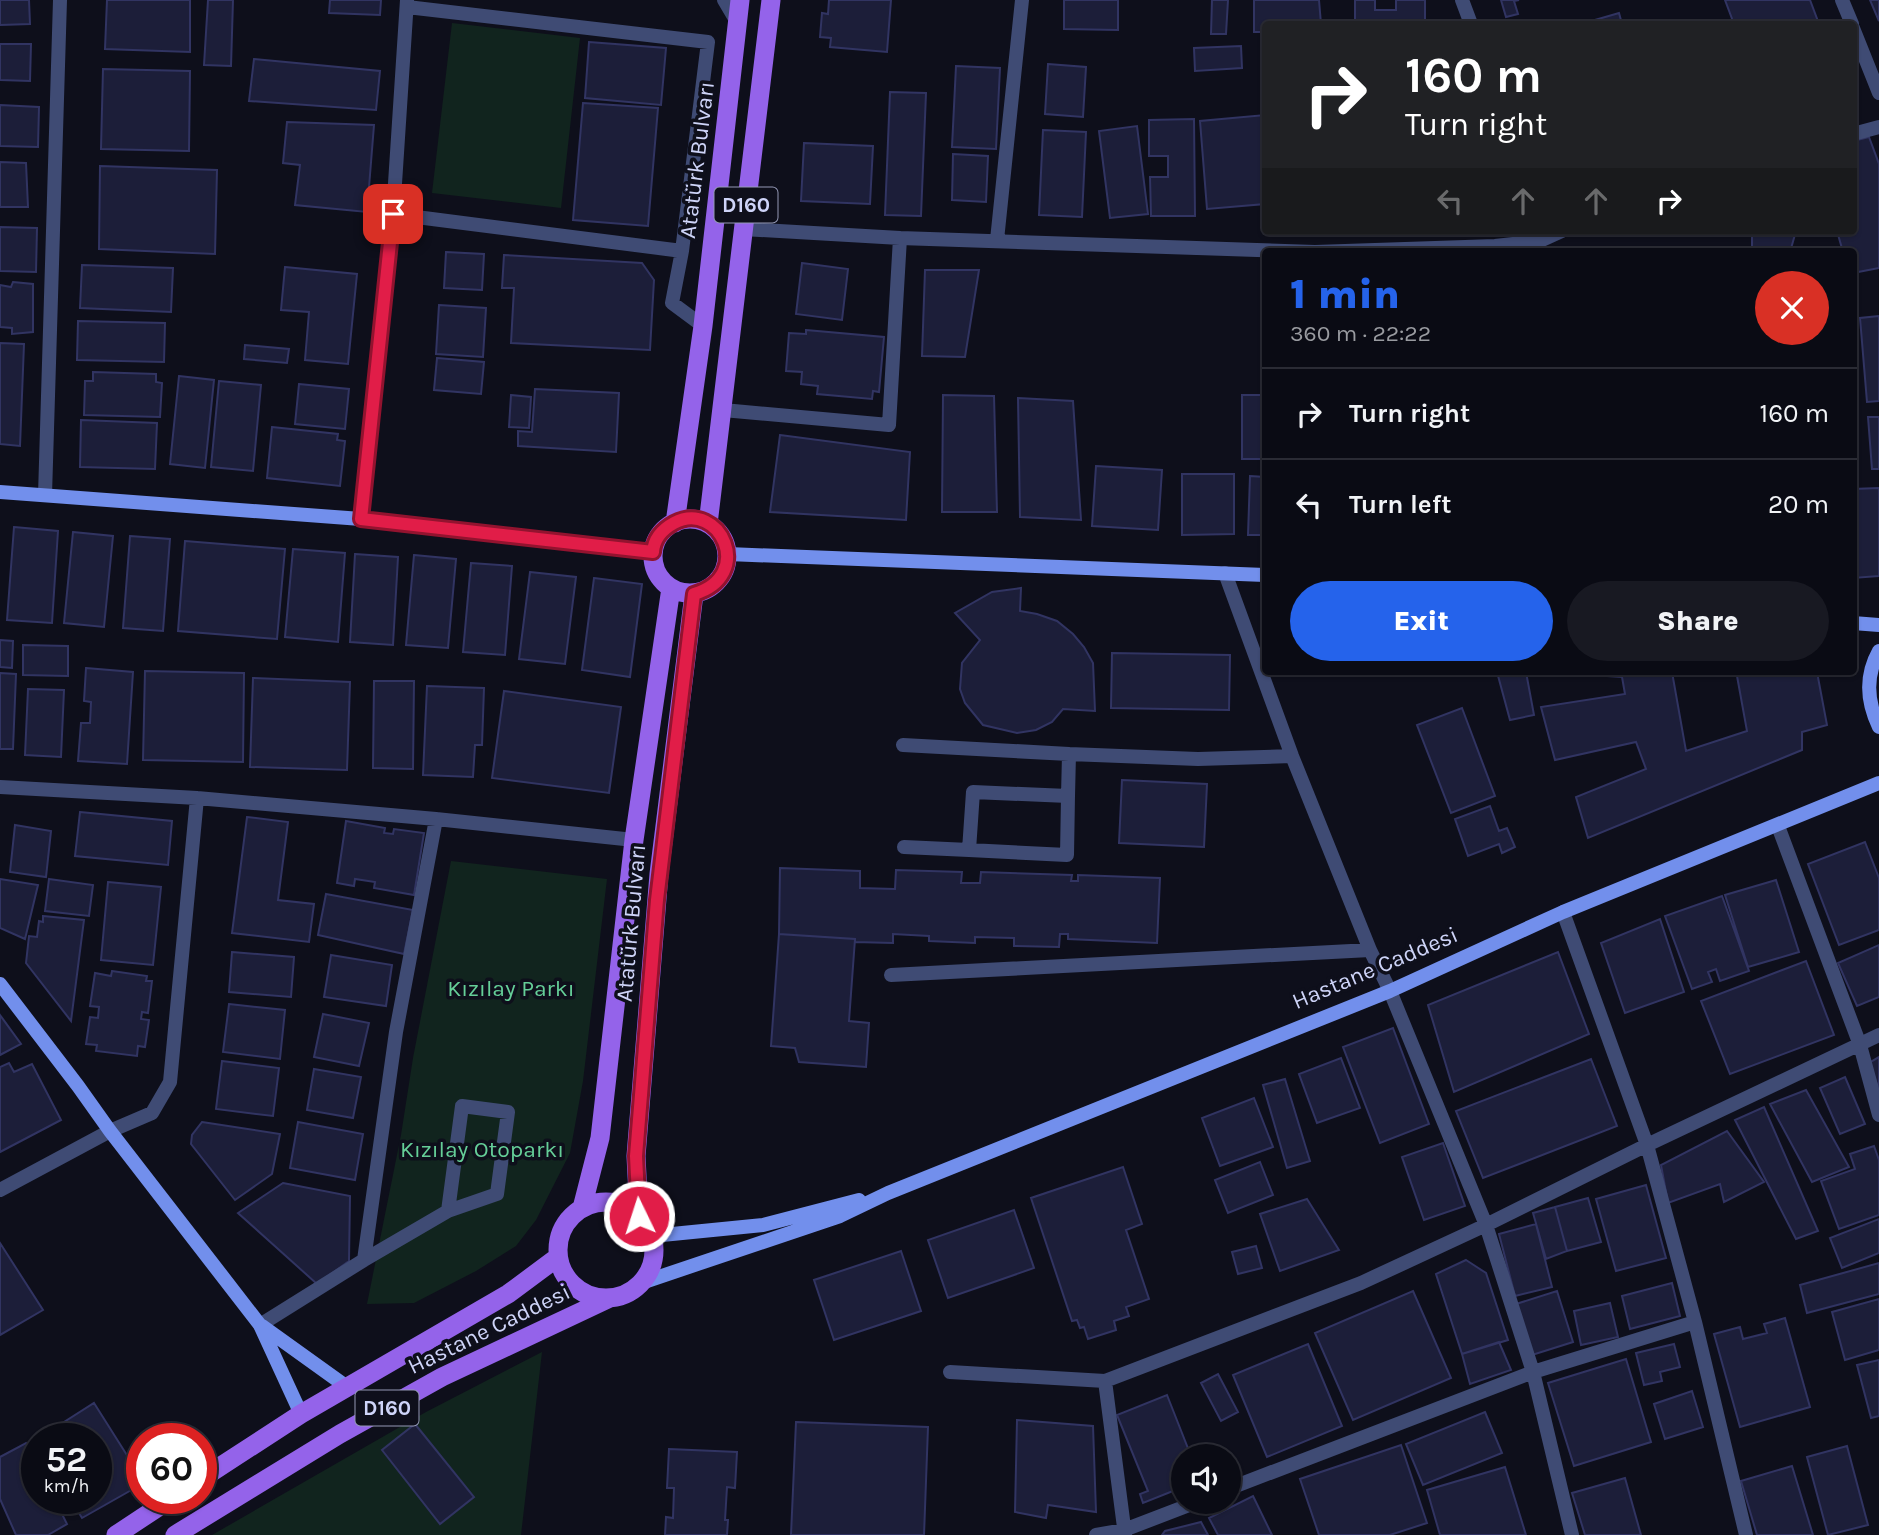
<!DOCTYPE html>
<meta charset="utf-8">
<style>
body{margin:0;font-family:Karla,sans-serif;background:#181922;color:#f1f3f6;height:100vh;display:flex;flex-direction:column;font-size:26px;white-space:nowrap}
*{box-sizing:border-box;margin:0}
p{font-size:23px;color:#999ba0}
.icon{flex:none;width:38px;height:38px;fill:none;stroke:currentColor;stroke-width:2;stroke-linecap:round;stroke-linejoin:round}
.map{position:relative;flex:1;overflow:hidden}
.details{position:absolute;left:1262px;top:248px;width:595px;height:427px;display:flex;flex-direction:column;background:#0a0b14;border-radius:7px;box-shadow:0 2px 5px #0004,0 0 0 2px #2a2b34}
.details>*{flex:none}
.top-card{position:absolute;left:1262px;top:21px;width:595px;height:214px;border-radius:7px;box-shadow:0 2px 5px #0004,0 0 0 2px #2a2b34;background:#202124;color:#fff;overflow:hidden}
.tools{position:absolute;left:1171px;top:1444px;display:grid;gap:14px}
.tools a{display:grid;place-items:center;width:70px;height:70px;border-radius:50%;background:#0a0b14;box-shadow:0 2px 5px #0004,0 0 0 2px #2a2b34;font-size:35px}
.speed{position:absolute;left:21px;top:1423px;display:flex;gap:14px;font-size:35px;font-weight:700;text-align:center}
.speed>*{display:grid;place-content:center;width:91px;height:91px;border-radius:50%;background:#0a0b14;box-shadow:0 2px 5px #0004,0 0 0 2px #2a2b34;line-height:1}
.speed small{font-size:18px;font-weight:400}
.speed .limit{border:10px solid #d22;background:#fff;color:#111}
.pin{position:absolute;display:grid;place-items:center;width:60px;height:60px;color:#fff;margin:-30px;border-radius:14px;box-shadow:0 4px 10px #0006}
.me{position:absolute;width:77px;margin:-38px;rotate:356deg;stroke-linejoin:round;filter:drop-shadow(0 0 5px #0008)}
.turn{display:flex;align-items:center;gap:24px;height:147px;padding:0 28px;font-size:32px}
.turn .icon{width:91px;height:91px;stroke-width:2.5}
.turn b{display:block;font-size:49px;line-height:60px}
.lanes{display:flex;align-items:center;height:66px;padding:0 28px;background:#0003;justify-content:center;gap:35px;direction:ltr}
.lanes .off{opacity:.35}
.round{display:grid;place-items:center;flex:none;width:74px;height:74px;border-radius:37px;background:#181922}
.headline{display:flex;align-items:center;justify-content:space-between;height:119px;padding:0 28px}
h1{font-size:42px;font-weight:800;line-height:52px;color:#2563eb}
.action{display:flex;gap:14px;margin-top:auto;padding:14px 28px}
.action a{flex:1;height:80px;border-radius:42px;background:#2563eb;color:#fff;font-size:28px;font-weight:800;line-height:80px;text-align:center}
.action a+a{background:#181922;color:#f1f3f6}
ul{padding:0;list-style:none}
li{display:flex;align-items:center;gap:21px;height:91px;padding:0 28px;border-top:2px solid #2a2b34}
li div{flex:1}
li b{display:block;font-size:26px}
li em{font-style:normal}
.map>svg:first-child{display:block}
.green{fill:#11241e}
.building{fill:#1c1e39;stroke:#313462;stroke-width:2}
.lines{fill:none;stroke-linecap:round;stroke-linejoin:round}
.minor{stroke:#3f4b74;stroke-width:14}
.secondary{stroke:#728fec;stroke-width:14}
.primary{stroke:#9463ea;stroke-width:19}
.route-casing{stroke:#92132f;stroke-width:18}
.route{stroke:#e11d48;stroke-width:12}
.labels{text-anchor:middle;dominant-baseline:central;stroke-width:7;stroke-linejoin:round;paint-order:stroke}
.shield{fill:#0e0f1b;stroke:#9499b6;stroke-width:2}
.shield-label{font-size:21px;font-weight:bold;fill:#ced4f8}
.street-label{font-size:23px;fill:#ced4f8;stroke:#0e0f1b}
.park-label{font-size:23px;fill:#65ce98;stroke:#0e0f1b}
</style>
<div class="map">
<svg width="1879" height="1535" viewBox="0 0 1879 1535">
<rect width="100%" height="100%" fill="#0e0f1b"/>
<path class="green" d="M452,23L580,38L561,208L432,193Z
M451,861L607,879L583,1081L570,1153L536,1220L516,1246L476,1271L414,1303L367,1304L401,1135L413,1058Z
M542,1352L521,1535H212L426,1412Z"/>
<path class="building" d="M0,0H29L30,24L0,25Z
M107,0H190V52L105,49Z
M208,0H233L231,66L204,65Z
M330,0H381L380,15L329,13Z
M829,0H891L887,52L830,47L831,38L820,37L822,13L828,14Z
M1064,0H1118V30L1064,29Z
M1212,0H1228L1226,34H1211Z
M1254,0H1319L1321,24H1265V32H1254Z
M1355,0H1375V10H1396V0H1425V24H1433H1355Z
M1501,0H1519L1514,1L1518,14L1506,17Z
M1725,0H1810L1819,24H1734Z
M1870,0H1879V21Z
M1619,13L1622,24H1581Z
M589,42L666,48L661,105L585,98Z
M0,44H31L30,81L0,80Z
M1241,46L1242,68L1195,71L1194,48Z
M254,59L380,71L376,110L249,101Z
M1048,64L1086,67L1083,117L1045,114Z
M956,66L1000,68L996,149L952,147Z
M103,69L190,71L189,151L101,149Z
M890,92L926,93L921,216L885,215Z
M583,103L658,108L648,226L573,220Z
M0,105L39,107L38,147L0,146Z
M1265,115V204L1207,209L1200,121Z
M1194,119L1195,216H1151L1150,177H1168V156H1149V120Z
M287,122L374,125L367,212L295,205L300,165L283,163Z
M1137,126L1148,214L1110,218L1099,131Z
M1043,130L1086,132L1082,217L1039,215Z
M1869,137L1879,164V268L1853,273V252H1843L1837,231H1853V141Z
M804,143L873,146L870,204L801,201Z
M953,154L988,156L986,202L952,200Z
M0,162L26,163L28,207H0Z
M100,166L217,170L215,254L99,249Z
M0,227L37,228L36,272L0,271Z
M1752,231H1796L1790,252H1752Z
M446,252L484,254L482,290L444,288Z
M504,255L642,263L654,280L650,350L511,343L514,288H502Z
M802,263L848,269L842,320L796,314Z
M82,265L173,268L171,312L80,308Z
M285,267L357,274L348,364L305,360L309,312L281,310Z
M925,270H979L965,357L922,356Z
M13,282L33,284V332L12,334V328L0,327V285L11,287Z
M439,305L486,308L483,357L436,354Z
M1879,316V401L1867,402L1860,318Z
M78,321L165,323L164,362L77,360Z
M806,330L884,337L879,392L873,391L872,399L817,394L818,386L801,384L802,372L786,371L789,333L806,334Z
M0,343L24,344L20,446L0,444Z
M245,345L289,349L287,363L244,359Z
M437,358L484,362L481,394L434,390Z
M93,372L156,374V382L162,383L160,417L84,415L85,381H93Z
M179,376L214,380L205,468L170,464Z
M219,381L261,385L253,471L211,467Z
M299,384L349,389L345,429L295,424Z
M535,389L619,393L616,452L518,446V431L532,432Z
M511,395L531,397L529,428L509,427Z
M943,395L994,396L997,512H942Z
M1242,395H1265V459H1242Z
M1018,398L1073,401L1081,520L1020,517Z
M1868,417H1879V469H1872Z
M81,420L157,423L155,469L80,467Z
M272,427L338,434L337,440L345,441L340,486L267,478Z
M780,435L910,452L906,520L770,512Z
M1096,466L1162,470L1158,530L1092,526Z
M1182,474H1234V534L1182,535Z
M1250,476L1265,477V535H1248Z
M1879,488V576L1853,578V489Z
M14,527L58,531L52,623L7,620Z
M73,532L113,536L104,627L64,623Z
M130,536L170,539L163,631L123,628Z
M185,541L285,549L277,639L178,631Z
M293,549L345,553L338,642L285,637Z
M355,554L398,557L393,645L350,642Z
M414,555L456,559L448,648L406,645Z
M471,563L512,566L505,655L463,652Z
M530,572L576,577L565,664L519,659Z
M594,578L642,584L630,677L582,670Z
M1021,588L1020,611L1037,614L1057,621L1073,634L1084,647L1093,663L1095,711L1063,709L1052,722L1036,730L1017,733L983,725L965,703L960,689L962,663L980,640L955,613L992,592Z
M0,640L13,641L12,668L0,667Z
M23,645L68,646V676L23,675Z
M1112,653L1230,655L1229,710L1111,708Z
M86,668L133,672L127,764L78,761L81,723H90L91,702L84,701Z
M145,671L244,673L243,762L143,760Z
M1497,672H1526L1534,715L1510,720Z
M1546,672H1672L1686,751L1747,731L1737,676L1693,672H1817L1827,725L1802,732V750L1588,838L1576,797L1646,769L1636,742L1555,760L1541,707L1625,694L1622,677Z
M0,673L16,674L13,749H0Z
M253,678L350,682L347,770L250,767Z
M374,681H414L413,769L373,768Z
M427,686L484,688L482,745H475L473,777L423,775Z
M28,689L64,690L61,757L25,755Z
M504,691L621,707L609,793L492,778Z
M1462,708L1495,796L1451,813L1417,725Z
M1122,780L1207,784L1204,847L1119,843Z
M1490,806L1499,831L1507,828L1515,847L1502,853L1499,844L1468,856L1455,819Z
M80,812L172,821L168,865L75,856Z
M247,817L288,822L278,900L314,904L309,942L232,933Z
M346,821L385,828L384,833L393,834L394,829L424,833L414,895L374,888L375,882L355,879L354,886L337,883Z
M15,825L51,831L46,877L10,872Z
M1865,842L1879,878V930L1839,945L1808,864Z
M780,868L860,871V888L895,889L896,870L962,872L961,883H980L981,872L1072,875L1071,881H1078V875L1160,878L1157,943L1068,939V934H1060L1059,947L1014,946V938L975,937V943L929,941V936L893,934V943L855,942V939L779,934Z
M0,879L38,885L25,939L0,928Z
M49,879L93,885L89,916L45,911Z
M1776,880L1799,952L1748,967L1725,895Z
M108,882L161,887L153,965L101,960Z
M326,894L413,910L404,954L318,935Z
M1722,896L1749,971L1720,981L1716,969L1708,972L1712,982L1692,989L1665,916Z
M43,916L84,920L71,1021L26,963L29,936L37,937L39,921L43,922Z
M1660,919L1684,992L1625,1013L1601,943Z
M779,934L855,939L849,1021L869,1023L866,1067L799,1062L795,1048L771,1046Z
M1879,945V997L1857,1006L1838,963Z
M232,952L294,957L291,997L229,992Z
M1558,952L1589,1034L1454,1092L1428,1005Z
M331,955L392,965L386,1006L324,997Z
M1806,961L1834,1035L1730,1074L1701,1001Z
M112,971L147,976L146,981H152L148,1013L142,1012L141,1019L149,1020L145,1047L138,1046L137,1056L96,1051L97,1045L86,1044L90,1017L98,1018L99,1007L90,1006L95,973L111,976Z
M229,1004L285,1010L280,1059L223,1052Z
M323,1014L369,1023L359,1066L314,1057Z
M0,1015L21,1044L0,1055Z
M1393,1028L1429,1124L1380,1143L1343,1047Z
M1879,1057V1090L1869,1063Z
M1341,1058L1360,1108L1317,1123L1299,1074Z
M1591,1059L1617,1126L1483,1178L1456,1111Z
M222,1061L279,1068L273,1116L216,1109Z
M9,1063L14,1072L32,1064L61,1120L0,1152V1067Z
M314,1069L361,1077L353,1118L307,1110Z
M1845,1077L1865,1124L1840,1134L1820,1088Z
M1285,1079L1310,1161L1287,1168L1263,1085Z
M1806,1090L1849,1167L1812,1182L1770,1104Z
M1254,1098L1273,1147L1220,1166L1202,1118Z
M1764,1107L1818,1231L1796,1239L1735,1120Z
M202,1122L280,1134L272,1174L235,1200L191,1144L192,1135Z
M298,1122L363,1134L355,1180L290,1168Z
M1727,1131L1764,1182L1724,1202L1720,1184L1668,1203L1661,1165Z
M1443,1143L1465,1206L1424,1220L1402,1157Z
M1874,1146L1879,1160V1215L1839,1229L1821,1181L1855,1169L1850,1154Z
M1260,1162L1273,1195L1228,1213L1215,1180Z
M1123,1167L1142,1224L1126,1230L1149,1299L1126,1307L1129,1316L1114,1321L1116,1330L1088,1339L1084,1327L1080,1328L1077,1320L1072,1321L1031,1198Z
M283,1183L350,1196L349,1261L317,1284L238,1213Z
M1646,1185L1666,1258L1616,1271L1596,1199Z
M1588,1198L1601,1242L1567,1251L1555,1207Z
M1307,1199L1339,1250L1280,1271L1260,1214Z
M1555,1207L1567,1251L1546,1259L1533,1213Z
M1014,1210L1034,1268L948,1298L928,1240Z
M1879,1219V1253L1842,1268L1830,1238Z
M1536,1224L1552,1287L1515,1296L1499,1234Z
M0,1243L43,1310L0,1335Z
M1256,1246L1262,1268L1238,1274L1232,1252Z
M901,1251L921,1311L834,1340L814,1280Z
M1466,1260L1486,1273L1508,1340L1462,1354L1436,1274Z
M1879,1263V1294L1807,1313L1800,1285Z
M1672,1283L1680,1316L1630,1329L1622,1296Z
M1413,1291L1451,1378L1353,1420L1315,1333Z
M1557,1291L1573,1342L1532,1355L1516,1304Z
M1879,1299V1350L1845,1360L1832,1312Z
M1610,1303L1618,1337L1581,1345L1574,1311Z
M1785,1318L1810,1407L1740,1427L1714,1334L1740,1327L1743,1339L1767,1333L1764,1324Z
M1499,1342L1511,1370L1470,1384L1462,1354Z
M1308,1344L1342,1426L1267,1457L1233,1375Z
M1674,1344L1680,1367L1660,1372L1662,1381L1644,1385L1636,1353Z
M1626,1359L1651,1442L1574,1466L1548,1383Z
M1879,1360V1416L1871,1418L1857,1365Z
M1218,1374L1238,1412L1221,1421L1201,1383Z
M1692,1391L1703,1427L1665,1439L1654,1404Z
M1167,1395L1191,1456H1183V1487L1143,1503L1140,1494L1148,1491L1117,1415Z
M94,1403L142,1479V1484L82,1518L70,1498H96V1438H43L42,1436Z
M1485,1412L1502,1453L1423,1485L1406,1444Z
M1017,1420L1093,1426L1096,1512L1048,1505L1046,1518L1015,1512Z
M796,1422L928,1427L924,1535H791Z
M415,1424L474,1497L440,1524L382,1450Z
M26,1443L37,1464V1498H54L67,1524L48,1535H16L0,1499V1457Z
M1401,1445L1427,1523L1390,1535H1319L1300,1479Z
M1847,1446L1868,1525L1828,1535L1807,1457Z
M669,1449L737,1452L735,1488L727,1487L725,1520H728L727,1535H665L666,1517L673,1518L674,1488H667Z
M1792,1466L1813,1535H1757L1741,1481Z
M1505,1467L1526,1535H1440L1427,1490Z
M1625,1478L1641,1535H1585L1572,1493Z
M1253,1496L1272,1535H1218L1209,1518Z
M1201,1522L1208,1535H1162L1165,1531Z"/>
<g class="lines">
<path class="minor" d="M724,0L737,22
M1462,0L1471,24
M1842,0L1852,24
M407,7L708,42L682,251L672,303L703,326
M1853,28L1879,93
M1853,134L1879,127
M393,214L682,251
M743,229L900,238L1315,252L1495,246L1540,241L1562,231
M997,240L1022,0
M723,410L889,425L900,238
M45,495L60,0
M361,519L393,214L407,0
M1225,573L1292,756L1370,950L1390,991L1486,1225L1533,1372L1572,1535
M903,745L1069,754
M0,787L197,798L436,819L634,840
M1068,796L1067,855L969,850L973,792L1068,796L1069,754L1198,759L1292,756
M1778,826L1860,1045L1879,1115
M904,847L969,850
M1563,912L1647,1145L1695,1322L1746,1535
M891,975L1370,950
M0,1190L110,1131L152,1113L170,1082L197,798
M364,1260L448,1211L497,1194L508,1112L462,1106L448,1211
M260,1325L364,1260L396,1032L436,819
M950,1372L1105,1381L1361,1283L1486,1225L1647,1145L1879,1035
M1105,1381L1125,1535
M1228,1489L1533,1372L1695,1322
M1096,1535L1124,1530L1197,1502"/>
<path class="secondary" d="M0,492L361,519L653,552
M728,554L1265,575
M1853,623L1879,625
M1879,651C1865,676 1867,702 1879,727
M0,984L78,1086L110,1131L260,1325L301,1414
M652,1236L763,1225L859,1200
M641,1283L840,1216L888,1193L1390,991L1563,912L1879,783
M262,1326L347,1387"/>
<path class="primary" d="M653 556a37 37 0 1 1 74 0a37 37 0 1 1-74 0Z
M675,523L703,326L740,0
M708,524L771,0
M558 1250a48 48 0 1 1 96 0a48 48 0 1 1-96 0Z
M582,1208L600,1138L634,840L671,588
M639,1216L636,1156L659,874L694,594
M201,1479L301,1414L508,1294L558,1257
M116,1535L172,1498
M175,1535L340,1434L442,1377L610,1298"/>
</g>
<g class="lines">
<defs>
<path id="route" d="M393,214L361,519L653,552C654,538 663,529 674,523C720,499 756,576 694,594L657,900L636,1156L639,1216"/>
</defs>
<use href="#route" class="route-casing"/>
<use href="#route" class="route"/>
</g>
<g class="labels">
<g class="shield">
<rect x="714.5" y="187.5" width="63" height="35" rx="5"/>
<rect x="355.5" y="1390.5" width="63" height="35" rx="5"/>
</g>
<g class="shield-label">
<text x="746" y="205">D160</text>
<text x="387" y="1408">D160</text>
</g>
<g class="street-label">
<text transform="translate(697 160) rotate(-83)">Atatürk Bulvarı</text>
<text transform="translate(631 923) rotate(-85)">Atatürk Bulvarı</text>
<text transform="translate(1375 968) rotate(-23)">Hastane Caddesi</text>
<text transform="translate(489 1329) rotate(-26)">Hastane Caddesi</text>
</g>
<g class="park-label">
<text x="511" y="988">Kızılay Parkı</text>
<text x="482" y="1149">Kızılay Otoparkı</text>
</g>
</g>
</svg>
<div class="tools">
<a><svg class="icon" aria-label="sound" viewBox="0 0 24 24"><path d="M4 9h4l5-4v14l-5-4H4zM17 9q2 3 0 6"/></svg></a>
</div>
<div class="speed"><div>52<small>km/h</small></div><div class="limit">60</div></div>
<div class="pin" style="left:393px;top:214px;background:#d93025"><svg class="icon" aria-label="arrive" viewBox="0 0 24 24"><path d="M6 21V4h12l-3 4 3 4H6"/></svg></div>
<svg class="me" style="left:639px;top:1216px" viewBox="-20 -20 40 40"><circle r="17" fill="#e11d48" stroke="#fff" stroke-width="3"/><path d="M0-11L8 9 0 5-8 9z" fill="#fff"/></svg>
<div class="top-card">
<div class="turn"><svg class="icon" aria-label="right" viewBox="0 0 24 24"><path d="M7 20v-9h11M14 6l5 5-5 5"/></svg><div><b>160 m</b>Turn right</div></div>
<div class="lanes"><svg class="icon off" aria-label="left" viewBox="0 0 24 24"><path d="M17 20v-9H6M10 6l-5 5 5 5"/></svg><svg class="icon off" aria-label="ahead" viewBox="0 0 24 24"><path d="M12 20V5M6 11l6-6 6 6"/></svg><svg class="icon off" aria-label="ahead" viewBox="0 0 24 24"><path d="M12 20V5M6 11l6-6 6 6"/></svg><svg class="icon" aria-label="right" viewBox="0 0 24 24"><path d="M7 20v-9h11M14 6l5 5-5 5"/></svg></div>
</div>
<section class="details">
<div class="headline"><div><h1>1 min</h1><p>360 m · 22:22</p></div><a class="round" style="background:#d93025;color:#fff"><svg class="icon" aria-label="close" viewBox="0 0 24 24"><path d="M6 6l12 12M18 6L6 18"/></svg></a></div>
<ul>
<li><svg class="icon" aria-label="right" viewBox="0 0 24 24"><path d="M7 20v-9h11M14 6l5 5-5 5"/></svg><div><b>Turn right</b></div><em>160 m</em></li>
<li><svg class="icon" aria-label="left" viewBox="0 0 24 24"><path d="M17 20v-9H6M10 6l-5 5 5 5"/></svg><div><b>Turn left</b></div><em>20 m</em></li>
</ul>
<div class="action"><a>Exit</a><a>Share</a></div>
</section>
</div>
